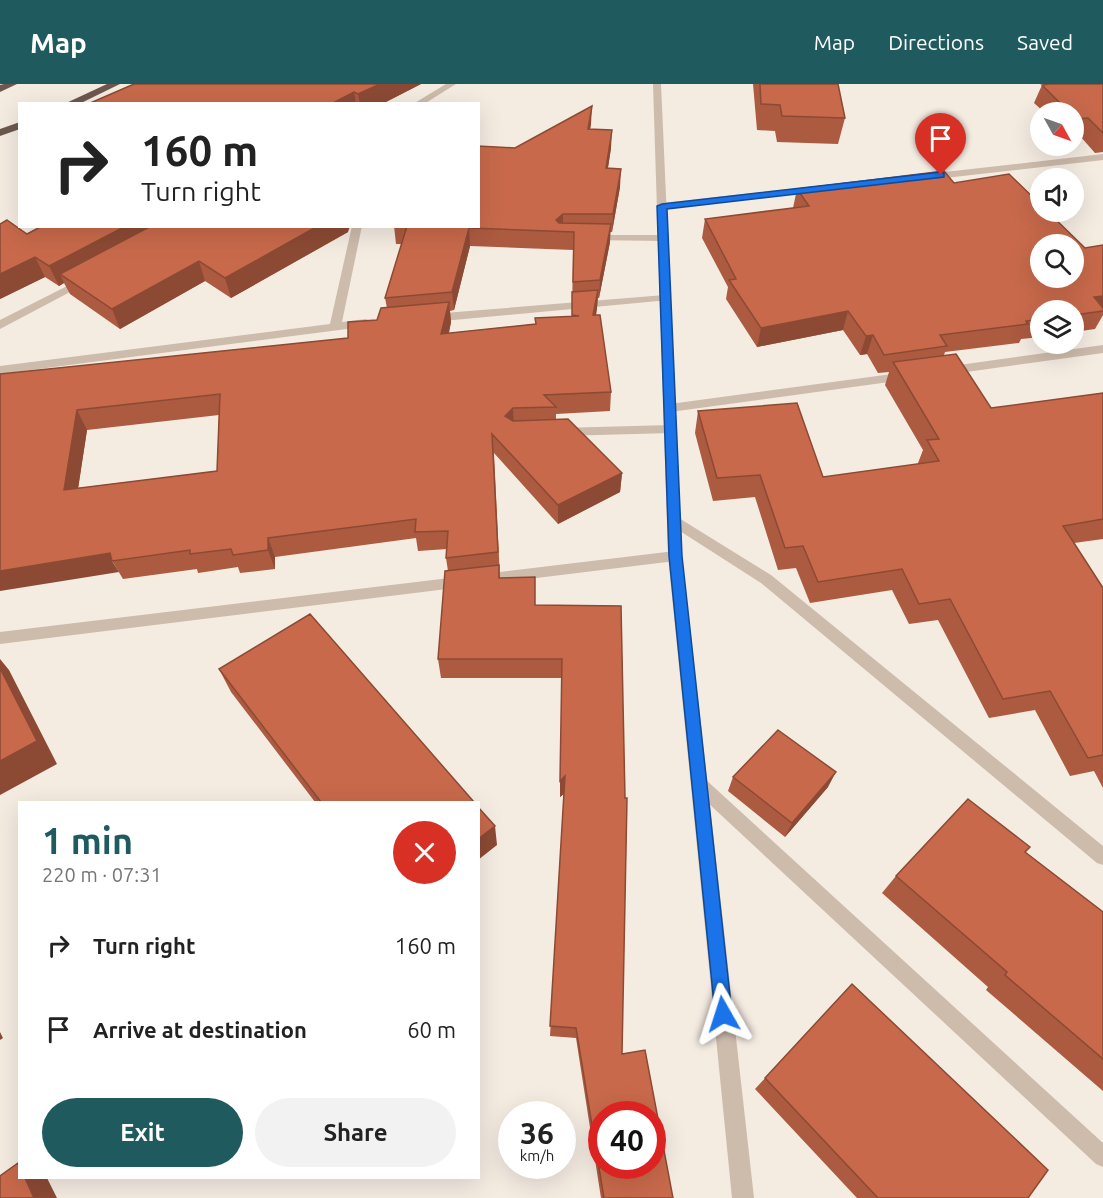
<!DOCTYPE html>
<meta charset="utf-8">
<style>
body{margin:0;font-family:Ubuntu,sans-serif;background:#f2f2f2;color:#222;height:100vh;display:flex;flex-direction:column;font-size:22px;white-space:nowrap}
*{box-sizing:border-box;margin:0}
p{font-size:20px;color:#767676}
.icon{flex:none;width:33px;height:33px;fill:none;stroke:currentColor;stroke-width:2;stroke-linecap:round;stroke-linejoin:round}
.map{position:relative;flex:1;overflow:hidden}
.details{position:absolute;left:18px;top:717px;width:462px;height:378px;display:flex;flex-direction:column;background:#fff;border-radius:0px;box-shadow:0 6px 24px #0002}
.details>*{flex:none}
.banner{position:absolute;left:18px;top:18px;width:462px;height:126px;border-radius:0px;box-shadow:0 6px 24px #0002;background:#fff;color:#222;overflow:hidden}
.needle{width:39px;rotate:130deg}
.tools{position:absolute;left:1030px;top:18px;display:grid;gap:12px}
.tools a{display:grid;place-items:center;width:54px;height:54px;border-radius:50%;background:#fff;box-shadow:0 6px 24px #0002;font-size:30px}
.speed{position:absolute;left:498px;top:1017px;display:flex;gap:12px;font-size:30px;font-weight:700;text-align:center}
.speed>*{display:grid;place-content:center;width:78px;height:78px;border-radius:50%;background:#fff;box-shadow:0 6px 24px #0002;line-height:1}
.speed small{font-size:15px;font-weight:400}
.speed .limit{border:9px solid #d22;background:#fff;color:#111}
.pin{position:absolute;display:grid;place-items:center;width:51px;height:51px;color:#fff;margin:-62px -26px;border-radius:50% 50% 50% 0;rotate:-45deg;box-shadow:0 0 6px #0007}
.pin .icon{rotate:45deg}
.me{position:absolute;width:66px;margin:-33px;rotate:354deg;stroke-linejoin:round;filter:drop-shadow(0 0 4px #0008)}
.turn{display:flex;align-items:center;gap:21px;height:126px;padding:0 24px;font-size:27px}
.turn .icon{width:78px;height:78px;stroke-width:2.5}
.turn b{display:block;font-size:42px;line-height:51px}
.round{display:grid;place-items:center;flex:none;width:63px;height:63px;border-radius:32px;background:#f2f2f2}
.overview{display:flex;align-items:center;justify-content:space-between;height:102px;padding:0 24px}
h1{font-size:36px;font-weight:700;line-height:45px;color:#1f5a5e}
.primary-button{display:flex;gap:12px;margin-top:auto;padding:12px 24px}
.primary-button a{flex:1;height:69px;border-radius:36px;background:#1f5a5e;color:#fff;font-size:24px;font-weight:700;line-height:69px;text-align:center}
.primary-button a+a{background:#f2f2f2;color:#222}
ul{padding:0;list-style:none}
li{display:flex;align-items:center;gap:18px;height:84px;padding:0 24px}
li div{flex:1}
li b{display:block;font-size:22px}
li em{font-style:normal}
header{display:flex;align-items:center;gap:36px;box-sizing:border-box;height:84px;padding:0 30px;background:#1f5a5e;color:#fff}
header strong{font-size:28px}
nav{display:flex;gap:33px;margin-inline-start:auto;font-size:21px}
.map>svg:first-child{display:block}
.lines{fill:none;stroke-linecap:round;stroke-linejoin:round}
.service{fill:#cdbbac;fill-rule:evenodd}
.minor{fill:#cdbbac;fill-rule:evenodd}
.tertiary{fill:#cdbbac;fill-rule:evenodd}
.trunk{fill:#6c584f;fill-rule:evenodd}
.wall{fill:#ac5a40;fill-rule:evenodd}
.shaded-wall{fill:#8c4a34}
.building{fill:#c8694b;stroke:#8c4a34;stroke-width:1.5;fill-rule:evenodd}
.route{fill:#1a73e8;stroke:#114b97;stroke-width:1.5}
</style>
<header>
<strong>Map</strong>
<nav><a>Map</a><a>Directions</a><a>Saved</a></nav>
</header>
<div class="map">
<svg width="1103" height="1114" viewBox="0 0 1103 1114">
<rect width="100%" height="100%" fill="#f4ebe1"/>
<g class="lines">
<path class="service" d="M446,0H456L424,20H413Z
M1103,70V76L927,96L922,93L927,90Z
M817,102L821,103V107L662,125L657,122L662,119Z
M352,142H362L342,238L366,235L372,239L370,242L0,290V282L330,240Z
M85,193L89,194V198L0,245V236Z
M665,211L669,212V216L432,238L426,234L432,230Z"/>
<path class="minor" d="M591,151H663L668,154L663,157L587,156L586,154Z
M1103,261V269L945,291L939,287L945,283Z
M907,288L911,289V295L670,328L664,324L670,320Z
M671,341L677,345L671,349L560,352L554,348L560,344Z
M674,431L771,491L1103,762V781L1097,779L761,499L669,440L667,436Z
M675,467L682,472L675,477L0,560V548Z
M699,693L705,695L1103,1059V1083L1096,1080L693,705L691,700L693,695Z"/>
<path class="tertiary" d="M653,0H661L682,472L754,1114H732L668,472Z"/>
<path class="trunk" d="M4,0H17L0,8V1Z
M107,0H120L79,20H64Z
M20,38V45L0,52V45Z"/>
</g>
<path class="wall" d="M134,0H421L382,20H88Z
M753,0H838L845,34L838,60L777,58L775,47L757,46Z
M1103,0V68L1095,69L1080,52L1074,53V28H1044L1034,19L1042,1Z
M591,40L590,45L611,64L608,84L620,103L612,148H610V158L599,214H598L596,231L611,308L610,327L556,330V336L622,389L620,408L558,440L494,369L500,494L535,521L621,522L622,970L673,1114H601L576,954L550,952L564,710L560,713L562,594H441L438,575L448,487L446,474L447,465L418,467L416,454L275,473V485L240,489L238,483L198,489L197,485L123,495L0,290L348,254L377,236L387,224L385,214L402,160H396L394,142H478L515,64ZM470,162L573,166L572,232L535,240L449,249L451,238L450,227L454,226ZM219,331L217,387L78,404L87,346Z
M954,99L1085,164L1103,161V231L1095,245L1074,248V226H1041V253L1021,255L1019,259L945,268L944,271L991,324L1103,309V455L1074,459L1103,504V704L1094,687L1070,692L1035,626L989,634L938,536L909,540L892,506L810,519L796,484L778,486L755,413L713,417L695,349L698,327L823,393L918,380V379L923,366L885,301L889,288L878,289L867,270L860,271L843,246L757,263L726,215L728,203L702,154L705,135L793,124L797,105Z
M348,148L231,214L205,197L120,245L70,210L64,199L59,202L45,193L0,215L27,150Z
M219,585L474,718H315L231,608Z
M733,693L828,703L785,753L728,707Z
M1025,768L1103,828V1007L986,906L988,903L882,809L896,792Z
M852,900L1028,1114H857L755,1005Z"/>
<path class="shaded-wall" d="M380,0H421L382,20H360L358,10Z
M354,8L356,20H331Z
M592,22L591,40L587,62L588,45Z
M612,46L611,64L605,102L606,84Z
M621,85L620,103L612,148L613,130Z
M563,130V148L556,136Z
M611,140L610,158L599,214L600,196Z
M126,142H171L60,190L64,199L59,202L49,182Z
M318,142H350L348,148L231,214L225,194Z
M469,144L470,162L454,226L452,208Z
M35,173L45,193L0,215V190Z
M199,177L205,197L120,245L112,225Z
M598,206L597,225L592,251L593,231Z
M1103,212V227L1094,213Z
M449,218L451,238L444,270L441,250Z
M848,227L843,246L757,263L761,244Z
M873,251L867,270L860,271L866,252Z
M513,324L514,344L505,332Z
M77,326L87,346L75,425L64,406Z
M622,389L620,408L558,440V421Z
M268,454L275,473V485L268,466Z
M110,469L112,477L119,488L0,507V487Z
M0,575L9,586L57,680L0,711Z
M836,688L828,703L785,753L792,739Z
M565,692V709L560,713V697Z
M495,742L497,761L478,776V755Z
M0,948L3,954L0,956Z
M25,1094H47L57,1114H34Z"/>
<path class="building" d="M134,0H380L358,10L354,8L331,20H88Z
M760,0H838L845,34L782,32L780,21L761,20Z
M1050,0H1103V49L1088,34L1076,35L1074,33V28H1069L1042,1Z
M592,22L588,45L612,46L606,84L621,85L613,130H563L556,136L559,139L611,140L600,196L573,198L574,148L469,144L452,208L385,214L407,142H478V62L515,64Z
M944,87L954,99L1009,90L1041,121V128H1048L1085,164L1103,161V212L1094,213L1103,224V227L1074,231V226H1041V235L1026,237L1028,240L940,251L947,262L884,271L873,251L866,252L848,227L761,244L729,196L736,195L705,135L809,122L797,105ZM1041,160H1074V194H1041Z
M7,136L27,150L42,142H126L49,182L35,173L0,190V140Z
M151,142H318L225,194L199,177L112,225L60,190Z
M598,206L593,231H600L611,308L544,311L556,323L513,324L505,332L513,337L568,335L622,389L558,421L492,350L498,468L446,474L448,447L415,448L416,435L268,454V466L233,471L231,465L190,470V466L112,477L110,469L0,487V290L348,254V238L377,236L381,224L449,218L441,250L536,240L535,234L579,232L572,231V208ZM220,310L217,387L64,406L77,326Z
M956,270L991,324L1103,309V435L1063,442L1103,504V671L1088,674L1050,607L1003,615L950,515L919,520L902,485L818,498L803,462L785,464L760,391L717,394L698,327L797,319L823,393L939,377L927,356L939,355L893,278Z
M499,481V494L535,493V521L621,522L625,714H627L622,970L645,966L673,1114H604L576,944L550,942L565,692L560,697L562,575H438L445,487ZM602,1030H652V1082H602Z
M310,530L474,718H321L219,585Z
M0,584L37,657L0,677Z
M778,646L836,688L792,739L733,693Z
M968,715L1030,763L1025,768L1103,828V975L1005,891L1007,888L896,792Z
M478,723L495,742L478,755Z
M852,900L1048,1086L1028,1114H878L765,994Z
M18,1079L20,1082V1094H25L34,1114H0V1092Z"/>
<path class="route" d="M941,88L944,89V93L667,125L682,472L732,930L730,936L723,939L717,936L715,930L669,472L657,122L662,120Z"/>
</svg>
<div class="tools">
<a><svg class="needle" viewBox="-14 -14 28 28"><path d="M0-13l5 13h-10z" fill="#e53935"/><path d="M0 13l5-13h-10z" fill="#767676"/></svg></a>
<a><svg class="icon" aria-label="sound" viewBox="0 0 24 24"><path d="M4 9h4l5-4v14l-5-4H4zM17 9q2 3 0 6"/></svg></a>
<a><svg class="icon" aria-label="search" viewBox="0 0 24 24"><circle cx="10" cy="10" r="6"/><path d="M15 15l6 6"/></svg></a>
<a><svg class="icon" aria-label="layers" viewBox="0 0 24 24"><path d="M12 4l9 5-9 5-9-5zM3 14l9 5 9-5"/></svg></a>
</div>
<div class="speed"><div>36<small>km/h</small></div><div class="limit">40</div></div>
<div class="pin" style="left:941px;top:91px;background:#d93025"><svg class="icon" aria-label="arrive" viewBox="0 0 24 24"><path d="M6 21V4h12l-3 4 3 4H6"/></svg></div>
<svg class="me" style="left:723px;top:930px" viewBox="-20 -20 40 40"><path d="M0-17L14 15 0 8-14 15z" fill="#1a73e8" stroke="#fff" stroke-width="4"/></svg>
<div class="banner">
<div class="turn"><svg class="icon" aria-label="right" viewBox="0 0 24 24"><path d="M7 20v-9h11M14 6l5 5-5 5"/></svg><div><b>160 m</b>Turn right</div></div>
</div>
<section class="details">
<div class="overview"><div><h1>1 min</h1><p>220 m · 07:31</p></div><a class="round" style="background:#d93025;color:#fff"><svg class="icon" aria-label="close" viewBox="0 0 24 24"><path d="M6 6l12 12M18 6L6 18"/></svg></a></div>
<ul>
<li><svg class="icon" aria-label="right" viewBox="0 0 24 24"><path d="M7 20v-9h11M14 6l5 5-5 5"/></svg><div><b>Turn right</b></div><em>160 m</em></li>
<li><svg class="icon" aria-label="arrive" viewBox="0 0 24 24"><path d="M6 21V4h12l-3 4 3 4H6"/></svg><div><b>Arrive at destination</b></div><em>60 m</em></li>
</ul>
<div class="primary-button"><a>Exit</a><a>Share</a></div>
</section>
</div>
